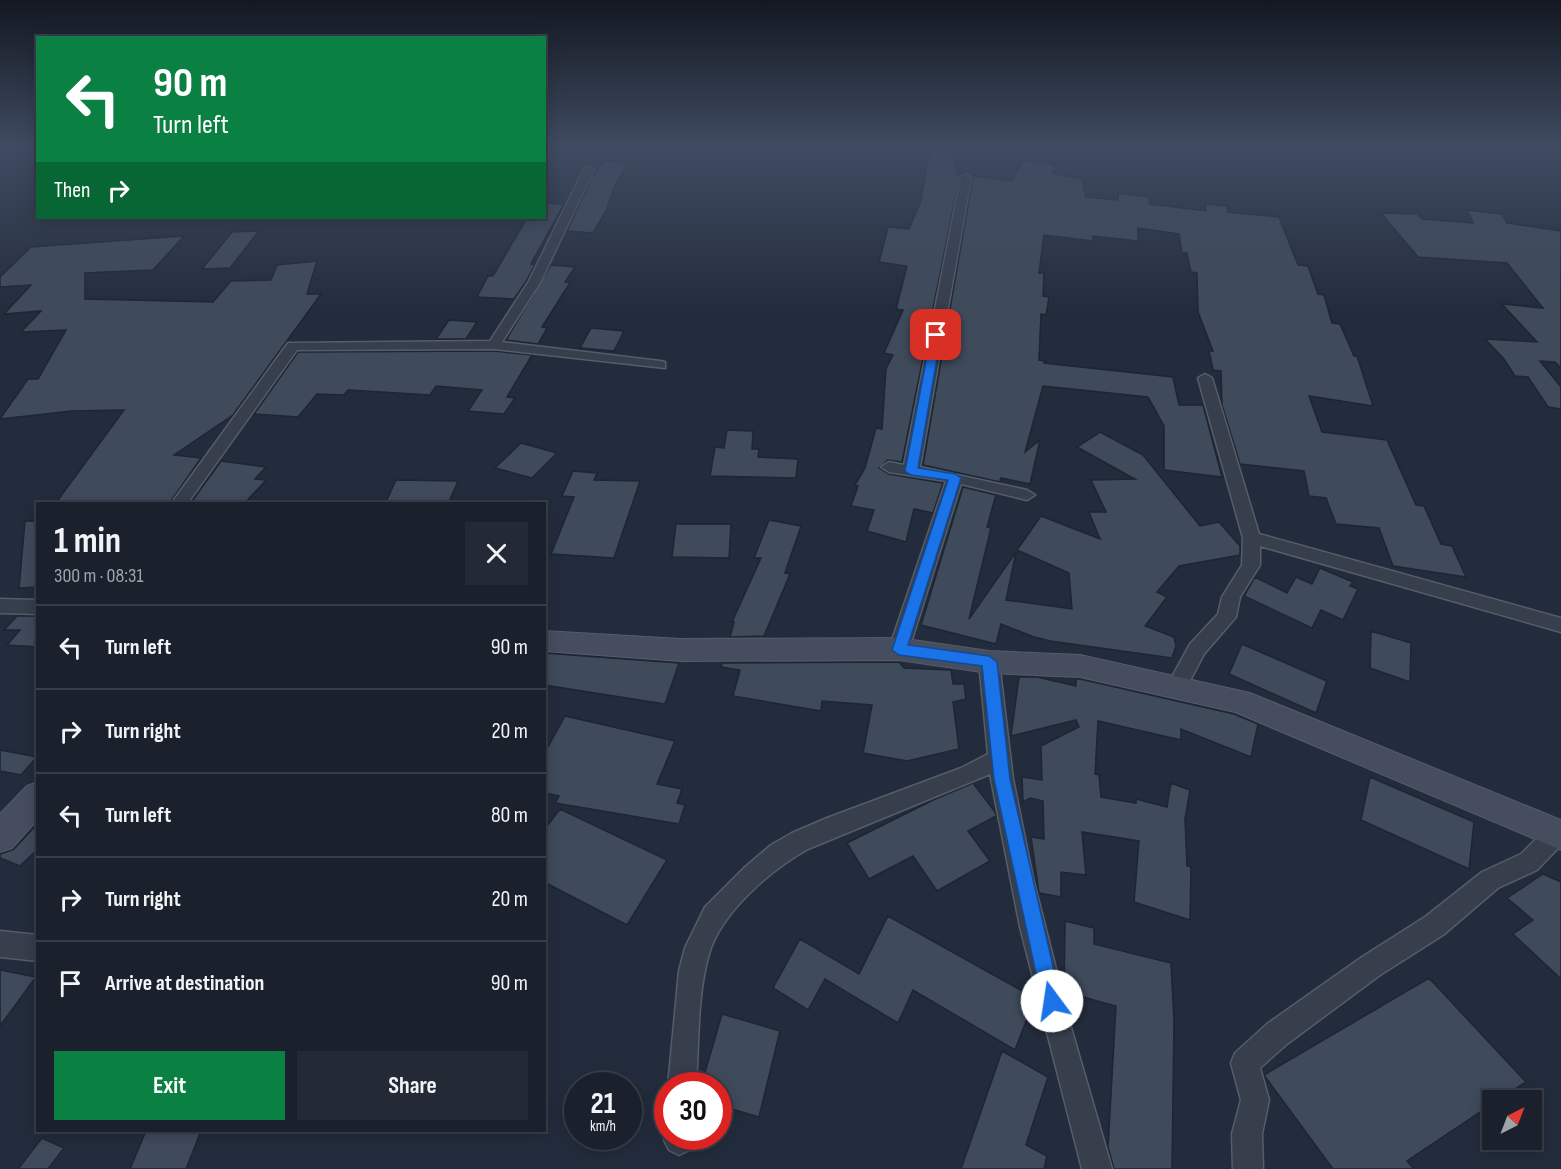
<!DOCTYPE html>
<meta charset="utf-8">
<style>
body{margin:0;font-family:"Sofia Sans Condensed",sans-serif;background:#232935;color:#f1f3f6;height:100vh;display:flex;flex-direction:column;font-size:22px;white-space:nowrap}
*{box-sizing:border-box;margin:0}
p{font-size:20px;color:#9fa3aa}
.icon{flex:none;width:33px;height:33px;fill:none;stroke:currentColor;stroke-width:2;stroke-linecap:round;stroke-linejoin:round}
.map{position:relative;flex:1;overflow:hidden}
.drawer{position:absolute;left:36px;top:502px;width:510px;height:630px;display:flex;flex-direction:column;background:#1a212d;border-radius:0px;box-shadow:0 3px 15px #0003,0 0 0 2px #383e49}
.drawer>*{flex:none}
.guide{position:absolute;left:36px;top:36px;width:510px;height:183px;border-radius:0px;box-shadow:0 3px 15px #0003,0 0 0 2px #383e49;background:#0b8043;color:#fff;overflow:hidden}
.needle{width:39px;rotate:42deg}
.fabs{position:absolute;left:1482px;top:1090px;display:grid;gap:12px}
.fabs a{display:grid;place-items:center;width:60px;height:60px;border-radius:0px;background:#1a212d;box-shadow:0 3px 15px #0003,0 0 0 2px #383e49;font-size:30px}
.speed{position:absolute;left:564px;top:1072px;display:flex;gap:12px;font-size:30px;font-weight:700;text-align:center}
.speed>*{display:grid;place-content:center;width:78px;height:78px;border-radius:50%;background:#1a212d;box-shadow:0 3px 15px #0003,0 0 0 2px #383e49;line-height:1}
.speed small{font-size:15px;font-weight:400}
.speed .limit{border:9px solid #d22;background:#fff;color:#111}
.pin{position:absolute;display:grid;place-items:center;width:51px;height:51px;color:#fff;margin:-26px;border-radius:12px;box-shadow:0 3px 9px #0006}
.me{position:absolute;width:66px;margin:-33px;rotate:346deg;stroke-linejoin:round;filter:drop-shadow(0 0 4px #0008)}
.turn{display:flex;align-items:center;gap:21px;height:126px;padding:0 18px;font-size:27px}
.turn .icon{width:78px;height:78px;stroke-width:2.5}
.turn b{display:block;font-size:42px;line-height:51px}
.then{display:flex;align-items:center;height:57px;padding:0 18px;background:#0003;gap:12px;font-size:22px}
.round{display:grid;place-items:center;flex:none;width:63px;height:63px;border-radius:0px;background:#232935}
.summary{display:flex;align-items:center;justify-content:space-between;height:102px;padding:0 18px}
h1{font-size:36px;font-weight:700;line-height:45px}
.primary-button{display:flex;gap:12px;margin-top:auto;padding:12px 18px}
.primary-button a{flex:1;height:69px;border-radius:0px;background:#0b8043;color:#fff;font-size:24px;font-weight:700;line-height:69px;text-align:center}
.primary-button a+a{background:#232935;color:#f1f3f6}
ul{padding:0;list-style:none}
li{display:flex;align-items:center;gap:18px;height:84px;padding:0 18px;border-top:2px solid #383e49}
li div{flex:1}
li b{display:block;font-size:22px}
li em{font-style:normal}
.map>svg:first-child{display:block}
.building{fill:#3f4a5b;stroke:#1e2533;stroke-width:1.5}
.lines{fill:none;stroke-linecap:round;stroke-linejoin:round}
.street-casing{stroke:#555c6a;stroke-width:3}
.secondary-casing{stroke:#555c6a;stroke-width:2}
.street{fill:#373e4c;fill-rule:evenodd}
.secondary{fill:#454d5f;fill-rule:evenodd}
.route{fill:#1a73e8;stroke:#114b97;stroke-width:1.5}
</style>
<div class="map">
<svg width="1561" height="1169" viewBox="0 0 1561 1169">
<rect width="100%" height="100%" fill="#232c3c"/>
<path class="building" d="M930,152L953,153L957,175H960L902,462L888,460L879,468L889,474L943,483L933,513L914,509L906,542L867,531L874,510L851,506L858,486L855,485L865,468L876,428L882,429L886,369L893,355L884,353L903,310L896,309L907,266L879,262L888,227L909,229L920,203Z
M1023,160L1056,165L1052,173L1082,179L1086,197L1118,200V193L1149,197L1150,204L1206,211L1205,204L1227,206L1228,212L1279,217L1298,265L1308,266L1318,294L1324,295L1332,323L1340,324L1354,356H1357L1373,406L1309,396L1322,432L1387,440L1416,505L1424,506L1441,544L1452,546L1466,577L1393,566L1379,528L1336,524L1326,498L1309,496L1304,471L1240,464L1222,405L1221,371L1213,370L1209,351H1213L1198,312L1197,273L1191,272L1187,253H1182L1179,234L1138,228V241L1093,236V241L1044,235L1039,273H1044L1043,296L1049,297L1046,315L1041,314L1039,360L1045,361L1044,363L1173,377L1179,405H1203L1222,477L1164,470V426L1148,397L1043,386L1025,452L1040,440L1030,484L1001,478L1000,482L923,465L973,176L1012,181Z
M603,161L628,162L615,185L606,211L593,233L567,231L593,175Z
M544,203L564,204L531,264H535L527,280L514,299L477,297L488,276H493L527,218H544Z
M1467,210L1502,214L1507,223L1561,231V368L1555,362L1540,361L1561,387V409L1548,407L1528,377L1515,376L1504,359L1485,339L1537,342L1502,304L1543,308L1507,263L1418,257L1381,213L1418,214L1422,219L1473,223Z
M259,231L230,268L202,269L232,232Z
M184,236L153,270L85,273V299L213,302L231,281L271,280L277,265L317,261L307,294H321L233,415L174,455L201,458L169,504H55L124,410L72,411L0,419L28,379H38L66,330L21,332L41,311L4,314L31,285L0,287V277L31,247Z
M551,265L575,267L565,282H570L566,289L542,327L547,328L538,344L506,340Z
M449,320L477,322L466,339H436Z
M591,328L624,331L614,351L580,348Z
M494,351L532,355L507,397L515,398L504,414L468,411L482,390L436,386L430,395L348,390L344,395L317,394L298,417L254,414L298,352Z
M727,430L753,431L752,449H759L758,457L798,459L796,478L710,476L715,447L724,448Z
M1100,432L1143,455L1200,526L1219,522L1240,546V555L1179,566L1157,592L1167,597L1145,626L1174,637L1176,646L1172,658L1050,641L1034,637L1001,624L996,644L921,625L963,487L996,495L987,527L991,528L969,619L1016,552L1006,600L1072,609L1069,573L1017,550L1041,516L1100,539L1089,512H1106L1091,480L1135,479L1077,447Z
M521,443L557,453L532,478L495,468Z
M221,461L266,467L255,479L266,480L244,504H190Z
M573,471L597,473L594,480L640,481L614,558L551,554L574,497L562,496Z
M396,480L458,481L448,504H385Z
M769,520L801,526L785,573L790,574L764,636L730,637L734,622H732L761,558H754Z
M25,521H38V587L19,588Z
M676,524H731L729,558L672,557Z
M1320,568L1353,582L1350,586L1358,589L1343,620L1321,610L1312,628L1244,596L1255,577L1287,593L1296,577L1312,584Z
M17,616H38V647L7,645L20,630H4Z
M1371,631L1411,643L1410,682L1370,668Z
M1242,644L1327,681L1316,713L1229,674Z
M544,653L679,663L665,704L544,685Z
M899,662L904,668L951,670L953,684H964L966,699L953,702L959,749L907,761L863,753L872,705L822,701L821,711L733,696L740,670L721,667L722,663Z
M1019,677H1037L1076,686V679H1080L1234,714L1258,724L1251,757L1181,729V740L1098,721L1095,774L1099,775L1101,797L1136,803V799L1167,807L1171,783L1190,790L1185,819L1187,866L1191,867L1190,920L1134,902L1139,841L1082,832L1086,875L1061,872V897L1039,893L1031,837L1044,839L1043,801L1030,798L1023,802L1022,777L1042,780L1041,746L1079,727L1076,720L1011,736Z
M565,716L675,741L657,784L682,789L677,803L685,805L679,824L555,803L559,796L544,793V754Z
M0,750L37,757L21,775L0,771Z
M1370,777L1474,822L1469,869L1361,820Z
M973,783L995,812L996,816L968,831L990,861L937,891L913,856L869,879L847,843L933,800Z
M560,809L667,860L627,925L544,882V830Z
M38,823V849L20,866L0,858V854L14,849Z
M1543,874L1561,882V979L1513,934L1533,920L1507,898Z
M888,916L1035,998L1015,1050L913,990L898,1023L825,979L808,1010L773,988L800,939L859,974Z
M1065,921L1094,928V944L1171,963L1174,1021L1172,1169H1114L1108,1147L1116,1006L1064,992Z
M0,970L36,977L0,1026Z
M1429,978L1526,1082L1497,1101H1492V1104L1407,1161L1414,1169H1333L1264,1075Z
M722,1014L780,1031L759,1117L718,1105V1086H701Z
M1002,1051L1048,1077L1026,1145L1047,1156L1044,1169H961Z
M146,1131H201L186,1169H130Z
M42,1138L64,1148L48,1169H18Z"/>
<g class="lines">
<defs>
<path id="street" d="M589,166L594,169L541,281L502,342L660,361L665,362V368L494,349L297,350L187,504H171L288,343L490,341L529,281L584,169Z
M966,174L971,177L920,467L1027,490L1035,495L1027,500L961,484L909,649L906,654L899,656L892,654L889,649L946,481L889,472L881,467L889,462L904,465L961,177Z
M1205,374L1212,378L1259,534L1561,618V632L1260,546V565L1240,597L1236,617L1204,654L1183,694L1176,696L1169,694L1166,688L1190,644L1218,614L1222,597L1242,565L1243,538L1198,378Z
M0,599L38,600V614L0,613Z
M989,654L996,657L999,662L1013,779L1033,878L1070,1024L1112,1169H1082L1020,927L990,774L808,849C772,869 721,912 709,954C697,995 699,1043 696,1086H668L679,971L685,948L705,907L744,868L771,845L792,833L827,818L961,768L988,754L979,662L982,657Z
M1557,822L1561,824V845L1537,870L1498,888L1443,935L1380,975L1287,1044L1260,1068L1269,1100L1262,1134L1263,1169H1233L1232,1134L1241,1100L1231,1063L1235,1053L1267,1024L1362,957L1425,917L1482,872L1521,854L1549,826Z
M0,931L38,935V961L0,957Z
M668,1130V1137H694L689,1150L679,1155L669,1150L664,1140Z"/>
<path id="secondary" d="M544,631L681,639L899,638L989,651L1080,655L1250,693L1561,820V850L1235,712L1080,677L989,673L899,660L681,661L544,651Z
M38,782V819L12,848L0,852V814L27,786Z"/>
</defs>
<use href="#street" class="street-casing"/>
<use href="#secondary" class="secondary-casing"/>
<use href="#street" class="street"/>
<use href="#secondary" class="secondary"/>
</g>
<linearGradient id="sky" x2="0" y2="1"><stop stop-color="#131821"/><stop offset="0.47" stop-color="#3f4b61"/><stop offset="1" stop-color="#3f4b61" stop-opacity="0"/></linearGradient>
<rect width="1561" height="310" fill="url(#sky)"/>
<path class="route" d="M936,332L941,335L918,468L955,474L961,478L908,645L989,656L997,662L1010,779L1061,1001L1059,1008L1052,1011L1044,1008L1042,1001L994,779L982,666L899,655L892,650L948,480L911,475L905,471L931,335Z"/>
</svg>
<div class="fabs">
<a><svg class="needle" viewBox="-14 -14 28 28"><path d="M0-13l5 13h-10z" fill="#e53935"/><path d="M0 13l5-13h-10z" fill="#9fa3aa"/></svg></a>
</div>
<div class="speed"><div>21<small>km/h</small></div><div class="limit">30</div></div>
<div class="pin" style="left:936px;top:335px;background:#d93025"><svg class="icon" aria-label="arrive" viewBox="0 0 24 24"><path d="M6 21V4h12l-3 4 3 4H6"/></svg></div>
<svg class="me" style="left:1052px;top:1001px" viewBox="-20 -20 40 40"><circle r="19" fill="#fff"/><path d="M0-13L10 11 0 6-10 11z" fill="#1a73e8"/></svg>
<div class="guide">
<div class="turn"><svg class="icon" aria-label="left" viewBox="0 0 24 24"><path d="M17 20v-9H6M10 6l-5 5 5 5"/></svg><div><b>90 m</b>Turn left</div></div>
<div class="then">Then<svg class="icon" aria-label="right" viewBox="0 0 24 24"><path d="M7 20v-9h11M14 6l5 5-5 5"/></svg></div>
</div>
<section class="drawer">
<div class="summary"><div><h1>1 min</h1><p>300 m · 08:31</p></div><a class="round"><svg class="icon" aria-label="close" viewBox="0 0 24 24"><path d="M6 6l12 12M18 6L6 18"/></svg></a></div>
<ul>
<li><svg class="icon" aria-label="left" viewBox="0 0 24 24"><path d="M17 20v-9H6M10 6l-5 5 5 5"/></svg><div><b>Turn left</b></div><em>90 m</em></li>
<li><svg class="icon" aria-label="right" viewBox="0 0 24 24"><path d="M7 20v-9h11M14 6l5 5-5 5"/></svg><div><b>Turn right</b></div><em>20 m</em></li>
<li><svg class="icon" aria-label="left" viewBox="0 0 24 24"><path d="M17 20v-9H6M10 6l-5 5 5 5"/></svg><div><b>Turn left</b></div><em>80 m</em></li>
<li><svg class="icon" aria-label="right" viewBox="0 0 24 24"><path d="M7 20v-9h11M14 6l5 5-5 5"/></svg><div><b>Turn right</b></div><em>20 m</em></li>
<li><svg class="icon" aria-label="arrive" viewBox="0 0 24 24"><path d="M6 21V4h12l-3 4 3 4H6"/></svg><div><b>Arrive at destination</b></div><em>90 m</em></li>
</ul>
<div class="primary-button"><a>Exit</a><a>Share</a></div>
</section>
</div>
